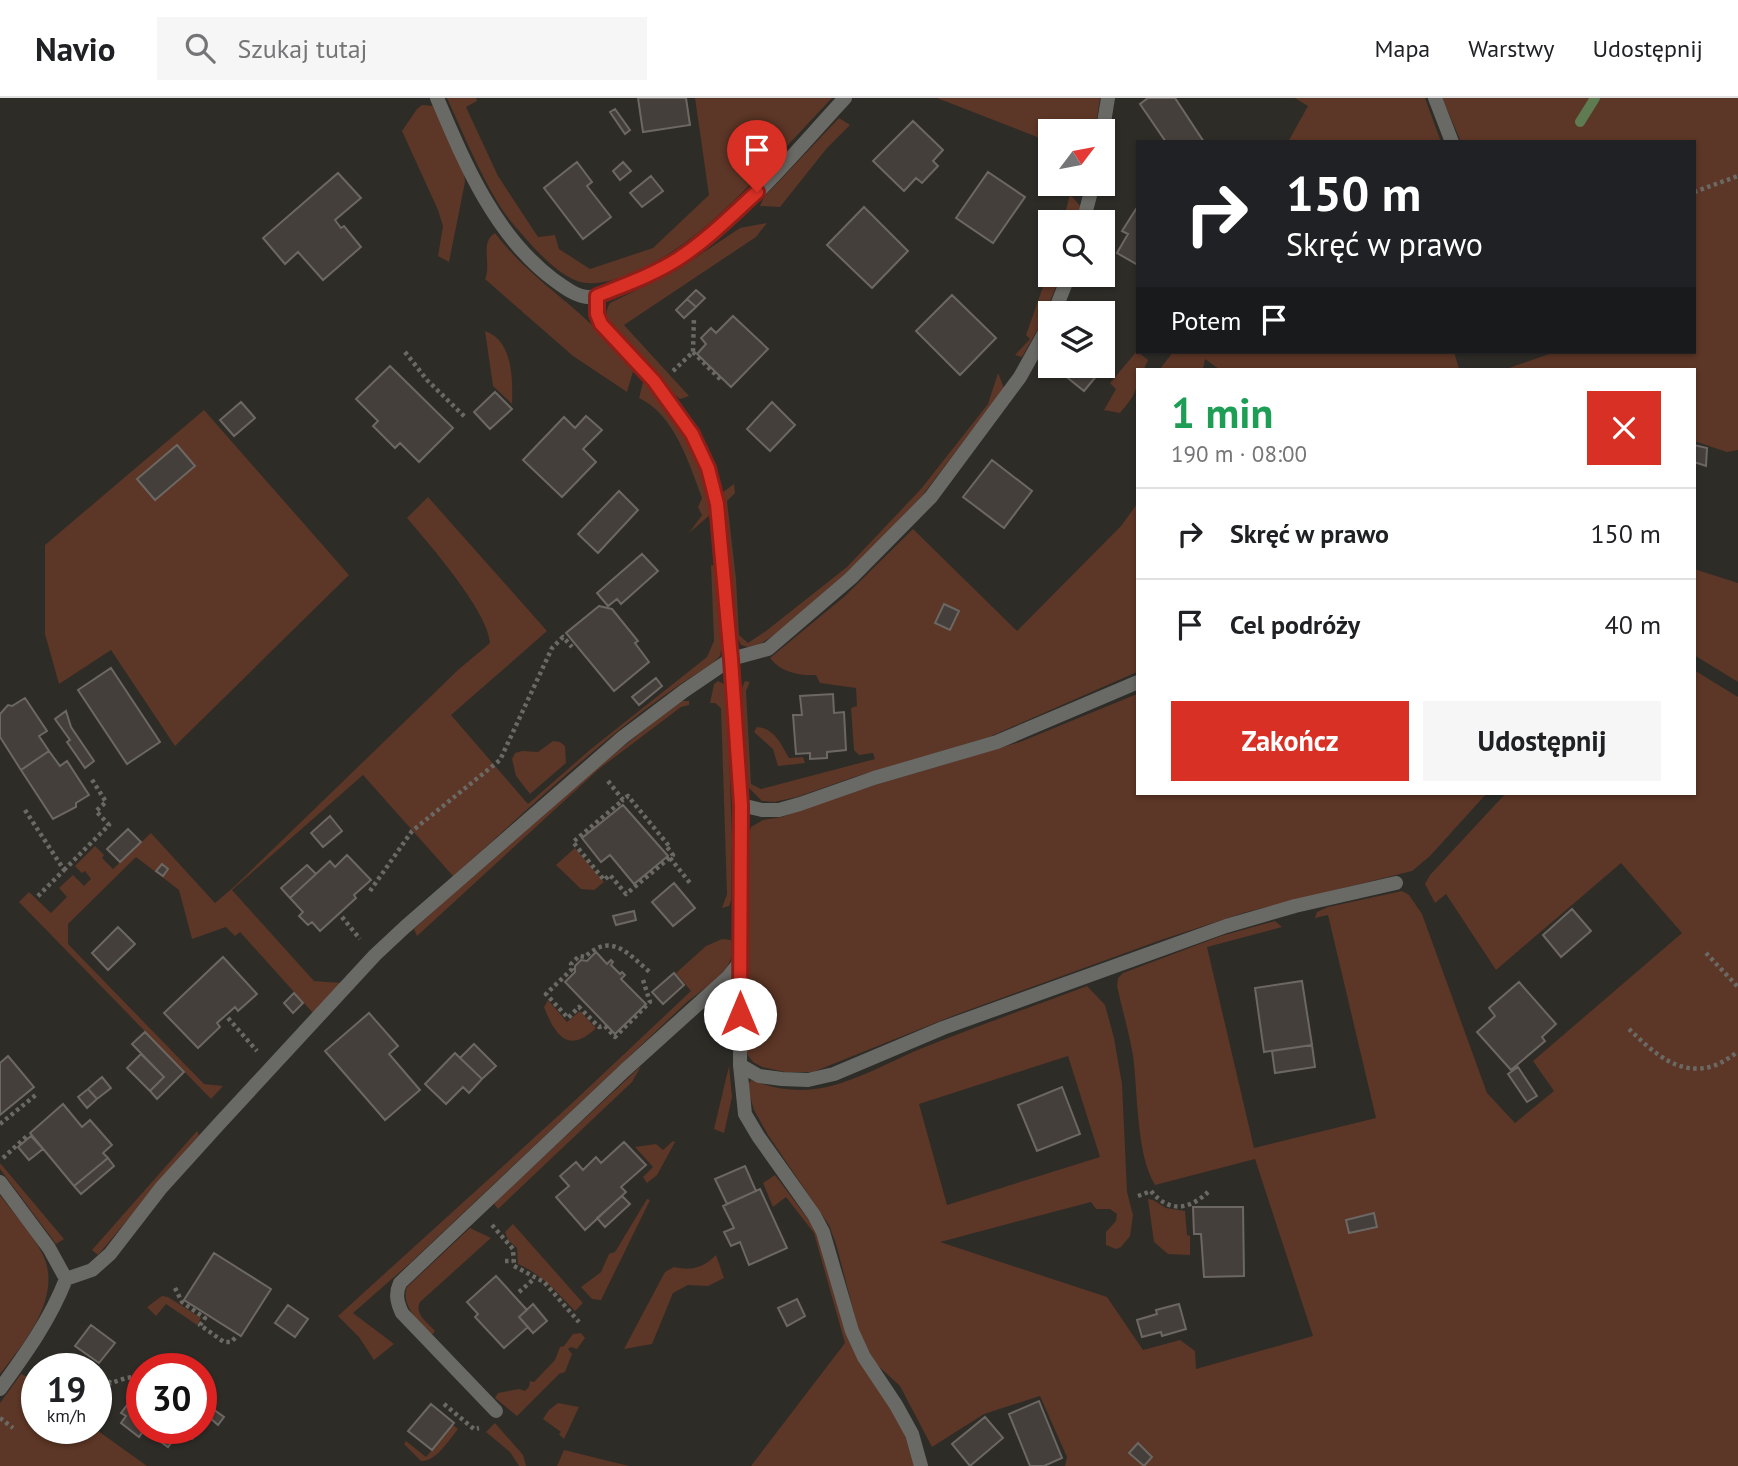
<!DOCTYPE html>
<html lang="pl">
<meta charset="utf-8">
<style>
body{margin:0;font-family:"PT Sans",sans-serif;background:#f6f6f6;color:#202124;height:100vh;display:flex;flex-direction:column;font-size:26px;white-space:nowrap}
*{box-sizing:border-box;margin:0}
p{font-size:23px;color:#757577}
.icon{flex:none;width:38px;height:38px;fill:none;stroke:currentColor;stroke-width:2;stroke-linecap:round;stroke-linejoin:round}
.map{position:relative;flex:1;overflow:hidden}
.side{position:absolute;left:1136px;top:270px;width:560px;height:427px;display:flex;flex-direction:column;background:#fff;border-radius:0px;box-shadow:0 2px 5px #0004}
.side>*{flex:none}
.hud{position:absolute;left:1136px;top:42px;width:560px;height:214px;border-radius:0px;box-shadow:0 2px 5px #0004;background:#202124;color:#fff;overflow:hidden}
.needle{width:46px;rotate:58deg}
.fabs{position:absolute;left:1038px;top:21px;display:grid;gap:14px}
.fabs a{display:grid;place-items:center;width:77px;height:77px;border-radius:0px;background:#fff;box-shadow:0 2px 5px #0004;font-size:35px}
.speed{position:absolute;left:21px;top:1255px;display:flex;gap:14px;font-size:35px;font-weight:700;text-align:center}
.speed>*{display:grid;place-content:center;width:91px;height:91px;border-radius:50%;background:#fff;box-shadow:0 2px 5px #0004;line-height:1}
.speed small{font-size:18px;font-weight:400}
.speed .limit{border:10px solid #d22;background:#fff;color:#111}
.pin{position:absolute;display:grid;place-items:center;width:60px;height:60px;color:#fff;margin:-72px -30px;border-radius:50% 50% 50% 0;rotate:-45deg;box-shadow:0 0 7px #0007}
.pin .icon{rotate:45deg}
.me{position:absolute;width:77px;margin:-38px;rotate:0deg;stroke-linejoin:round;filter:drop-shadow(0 0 5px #0008)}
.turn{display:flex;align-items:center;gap:24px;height:147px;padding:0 35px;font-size:32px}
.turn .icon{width:91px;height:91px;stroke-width:2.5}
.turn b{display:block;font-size:49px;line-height:60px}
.then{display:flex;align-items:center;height:66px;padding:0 35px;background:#0003;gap:14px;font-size:26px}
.round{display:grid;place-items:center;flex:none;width:74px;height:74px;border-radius:0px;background:#f6f6f6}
.summary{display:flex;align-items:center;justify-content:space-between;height:119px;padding:0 35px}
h1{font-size:42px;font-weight:800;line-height:52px;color:#1e9e55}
.action{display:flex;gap:14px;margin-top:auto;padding:14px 35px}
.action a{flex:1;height:80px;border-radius:0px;background:#d93025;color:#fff;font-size:28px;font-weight:800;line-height:80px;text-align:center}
.action a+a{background:#f6f6f6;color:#202124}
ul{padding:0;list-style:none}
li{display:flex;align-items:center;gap:21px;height:91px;padding:0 35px;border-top:2px solid #e0e0e0}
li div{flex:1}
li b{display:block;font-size:26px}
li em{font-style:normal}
header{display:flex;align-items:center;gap:42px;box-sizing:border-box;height:98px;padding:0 35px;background:#fff;border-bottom:2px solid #e0e0e0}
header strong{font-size:33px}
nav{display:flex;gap:38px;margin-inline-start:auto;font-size:24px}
.search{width:490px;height:63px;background:#f6f6f6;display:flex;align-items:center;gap:18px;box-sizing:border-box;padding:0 24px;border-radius:0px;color:#757577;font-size:26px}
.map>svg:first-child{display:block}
.green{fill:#5c3626;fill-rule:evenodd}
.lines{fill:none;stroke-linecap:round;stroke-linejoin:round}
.stream{stroke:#5e7b52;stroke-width:10}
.building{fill:#443f3b;stroke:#6c6762;stroke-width:2}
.path{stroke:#6a6964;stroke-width:4.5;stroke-dasharray:3.5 3.5;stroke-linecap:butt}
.lane{stroke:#696966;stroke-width:14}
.street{stroke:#696966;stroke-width:14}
.route-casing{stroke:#8d1f18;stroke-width:18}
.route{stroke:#d93025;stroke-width:12}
</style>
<header>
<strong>Navio</strong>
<div class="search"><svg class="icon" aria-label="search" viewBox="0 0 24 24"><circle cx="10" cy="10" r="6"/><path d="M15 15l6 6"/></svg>Szukaj tutaj</div>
<nav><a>Mapa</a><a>Warstwy</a><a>Udostępnij</a></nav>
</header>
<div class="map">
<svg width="1738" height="1368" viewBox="0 0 1738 1368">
<rect width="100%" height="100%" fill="#2e2c27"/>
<path class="green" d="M447,0H476L477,3L466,9L498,78L538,139L555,137L559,151L590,171L653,150L709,97L695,0H832C793,41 755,84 713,122C685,148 616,196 577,183C561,177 547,163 535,151C522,136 508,122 498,105C478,72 463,35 447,0Z
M937,0H1100L1095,33H1050V44Z
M1295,0H1425L1441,44H1288L1308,8Z
M1442,0H1738V352L1727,354L1694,343V271H1506L1555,254H1694V44H1461Z
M422,7L433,8L464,75L465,84L449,164L438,158L443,128L438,112L402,33L417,11Z
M839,20L850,27L827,50L780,109L760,108L764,99Z
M1070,96L1080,108L1076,124H1063Z
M767,125L756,139L624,227L689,298L680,301L676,298L611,226C605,218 605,214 610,205L677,172L740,130Z
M495,135C518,166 550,190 579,215C598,232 616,251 634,270L627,294L573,258L485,181C492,166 479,145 495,135Z
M1050,169V177H1061L1039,229L1022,259L1015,257L1030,241L1026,237Z
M485,233C513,242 513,282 512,306L493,288Z
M1137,253L1148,262L1144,271H1138C1138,294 1134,298 1120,315L1104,312L1116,291L1110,285Z
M1173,254H1454L1459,271H1219L1205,261L1203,271H1160Z
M998,275L1004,290L922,398L848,476L786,529L762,545L751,550L741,547L737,539L723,394L734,386L735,395L727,403L736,481L739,537L748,545L766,533L847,469L921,391L988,306Z
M644,280C677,324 702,359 711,416L689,435L702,417L698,409L702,400C689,365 674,316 639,300Z
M204,312L349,477L175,648L111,552L59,586L45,536V447Z
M428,399L547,533L451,617L528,706L591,651L707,559L714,543L711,467L716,468L722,546L720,558L712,566C620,621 534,707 453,778L363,677L232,792L314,883L342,885L313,915L240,834L235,838L226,829L192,841L179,792L136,759L68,826V846L204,986L223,988L211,1001L19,804L29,794L51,815L67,799L59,790L73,777L84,788L91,781L85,773L82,775L75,768L95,748L104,757L102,760L113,771L151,735L215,805L236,787L458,572L490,545C488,513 429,446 407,420Z
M1137,406V574L989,639L854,679L797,699L774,704L762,703L746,687L742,590L745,583L750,584L746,593L751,686L761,691L875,661L873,655L859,657L854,652L851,610L857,608L856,590L820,585L816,577C799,578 780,574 770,560L845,498L913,431L1017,533L1121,428Z
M1694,471L1738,485V584L1694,557Z
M1694,572L1738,599V1368H1065L1067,1359L1040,1298L984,1316L932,1349L900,1288L876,1266L859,1234L836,1146L829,1127L768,1037L754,1012L747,988L751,982C770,990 794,994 815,991C849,987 889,964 920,951C975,929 1031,909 1087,888L1105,907L1114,940L1122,986L1127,1094L1133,1117L1130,1138L1121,1149L1116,1151L1106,1147V1134L1116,1123L1117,1116L1110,1111H1096L1091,1104L940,1144L1107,1199L1143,1252L1180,1242L1195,1253L1196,1271L1313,1238L1255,1061L1155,1087C1136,1056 1138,995 1133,958C1129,934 1122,911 1117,888L1118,880L1123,875L1221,838L1275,823L1282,829L1207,849L1254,1050L1376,1020L1328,817L1315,820L1317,814L1328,809L1402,793L1409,797L1422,816L1487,995L1515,1025L1554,993L1533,963L1682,835L1621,765L1496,872L1446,796L1435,805L1425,786L1430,777L1506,695H1694ZM1068,958L1100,1059L947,1107L919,1006Z
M718,583L724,586L727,591L732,740L731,803L729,808L722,810L727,796L721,610L715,605H710L714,586Z
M1137,596L1138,695H1487L1430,758L1412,773L1243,815L1161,842L955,917L813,974H785L762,969L753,964L747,956L746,939L749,737L751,729L763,722L782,719L845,696L1020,644Z
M682,603H689V607L681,609L599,671L417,838L414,831C501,752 588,673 682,603Z
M757,629C774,630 781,646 789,660L803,659L805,665L778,668L773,651L754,634Z
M553,643L560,644L565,648L566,665L530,696L516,678L512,661L515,655L522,653L538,654Z
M575,750L604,784L594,792L581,791L556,767Z
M722,841L731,842C740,870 706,888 687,904L409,1166L353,1215L394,1246L374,1262L359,1239L338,1218L569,1008L691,893L676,875L706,848Z
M548,902L567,924L580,913L596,930C568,957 555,937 544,909Z
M641,968L632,984L498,1111L494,1106L497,1102Z
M729,968L732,999L724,1035L714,1031Z
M197,1033L199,1037L98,1157L92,1152Z
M673,1043L675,1044L657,1077L647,1085L643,1079L653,1069L635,1049L656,1046L663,1052Z
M0,1065L64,1141L56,1146L0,1071Z
M775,1077L814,1129L821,1142L846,1233L903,1331L914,1368H751L845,1245L814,1135L786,1099L773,1109L763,1085Z
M0,1097C14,1116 31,1134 42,1155C64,1197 25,1244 0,1276Z
M647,1101L650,1102L601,1202L592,1201L581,1189L601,1174L609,1156L615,1154Z
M1148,1101L1153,1102L1166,1110L1185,1113L1187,1137L1190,1138V1157L1168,1156L1154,1144Z
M513,1126L583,1205L575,1213C557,1194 541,1176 518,1166L517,1150L508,1142L505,1134Z
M470,1130L491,1140L420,1204C414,1216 427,1224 435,1233L432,1237C420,1224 400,1208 407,1189Z
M716,1157L724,1180L708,1188L688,1187L673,1195L652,1246L624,1251L665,1174L674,1169C692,1173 703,1170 716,1157Z
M162,1198L168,1199L201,1220L197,1227L166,1206L156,1218L147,1209Z
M581,1235L585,1240L577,1251L571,1249L568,1251L572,1256L565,1274L559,1276L517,1318L495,1300L498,1295L519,1291L525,1293L529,1289L530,1283L534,1284L555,1262L560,1249L564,1248L573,1236Z
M21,1276L37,1283L34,1288L37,1289V1330H94L147,1368H0V1305Z
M558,1305L579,1309L564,1341L559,1336L561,1334L543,1321L549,1312Z
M495,1325L523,1357L526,1368H519L510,1354L486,1334Z
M453,1327L458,1331C449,1342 436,1364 421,1363L404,1346L406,1343L426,1359Z
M564,1352L629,1368H557Z"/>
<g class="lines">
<path class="stream" d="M1580,24L1595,0"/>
</g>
<path class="building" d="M638,0H686L690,27L643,34Z
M1148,0H1175L1204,44H1166L1140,6Z
M615,11L630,32L625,36L610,14Z
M913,23L943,52L933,63L938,68L922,85L916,80L904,93L873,63Z
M577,64L592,84L587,88L611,119L583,141L544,90Z
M623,64L631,73L620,82L613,73Z
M988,74L1025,99L993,145L956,120Z
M338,75L361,100L335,122L341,130L344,128L361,149L323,182L298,154L285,166L263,140Z
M651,78L663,93L642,109L630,95Z
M1138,108V167L1117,155L1128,136L1122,133Z
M864,109L908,153L872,190L827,147Z
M696,192L705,200L696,209L687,201Z
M952,197L996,240L960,277L916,233Z
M687,201L696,209L684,220L676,212Z
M733,218L768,251L731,289L697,256L706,246L701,240L711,230L716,235Z
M1102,250L1113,258L1084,293L1053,268H1102Z
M390,268L453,330L419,364L400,345L395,350L373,328L378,323L356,301Z
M495,294L512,311L490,331L474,314Z
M241,304L255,320L234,338L220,322Z
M772,304L795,327L770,353L747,331Z
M586,318L602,332L583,351L596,364L562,399L523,362L564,319L575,330Z
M177,347L195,368L155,402L137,381Z
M1694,347L1707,350L1706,368L1694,364Z
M992,362L1032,393L1004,430L963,399Z
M619,393L638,412L598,455L578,436Z
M642,456L658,473L621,506L617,501L608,508L597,495Z
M944,506L959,513L950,532L935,525Z
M599,508L612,511L638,543L635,545L649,564L614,593L566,535Z
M111,570L160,644L127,666L78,592Z
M656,580L662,588L639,607L632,599Z
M833,596L834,615L844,614L846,652L827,654V660L810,661V655L796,656L793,617H802L800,598Z
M25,600L47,633L39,638L49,653L21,672L0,639V616L8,607L12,608Z
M66,613L71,629L94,663L85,670L67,644L70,642L55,621Z
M49,653L60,668L67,663L89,697L76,705V709L53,721L21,672Z
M623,707L668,758L634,786L610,757L601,764L582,740Z
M330,718L342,733L323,749L311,735Z
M128,731L141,744L120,764L107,751Z
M347,757L371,782L354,797L356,800L320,833L312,824L308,827L299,818L303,814L290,800L330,763L335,769Z
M162,766L168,771L163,778L156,773Z
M307,767L316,776L290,800L281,790Z
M674,785L695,810L673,828L652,804Z
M1572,811L1591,833L1561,859L1543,837Z
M634,813L636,822L616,827L613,818Z
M118,829L135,846L108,872L92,855Z
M596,854L607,866L611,862L613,864L611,867L620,876L622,874L625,877L621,881L646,906L615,936L565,884L575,874V868L581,862L587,863Z
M223,859L257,896L238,913L235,909L217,925L220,929L198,950L164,915Z
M674,875L684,887L663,906L652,894Z
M1302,883L1312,947L1264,954L1255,890Z
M1519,884L1556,926L1542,939L1545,943L1511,972L1477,934L1495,918L1489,910Z
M294,895L303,905L293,915L284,905Z
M369,915L398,948L389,956L420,992L385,1022L325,953Z
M145,934L184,974L157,1001L150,993L164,979L132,946Z
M474,946L496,968L482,981L460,960Z
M1312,947L1315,969L1275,975L1272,953Z
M455,955L482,981L469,995L463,989L446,1006L425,986Z
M141,956L164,979L150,993L127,970Z
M8,958L34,989L0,1017V965Z
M1518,969L1537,998L1527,1004L1508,976Z
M102,979L111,990L97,1001L88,991Z
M1062,989L1080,1036L1037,1053L1018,1007Z
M88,991L97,1001L87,1010L78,999Z
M63,1006L82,1029L90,1022L112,1047L103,1055L108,1060L74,1088L30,1035Z
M31,1038L43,1051L29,1062L18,1049Z
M624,1044L646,1067L621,1089L626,1094L585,1132L556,1099L569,1088L560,1078L576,1064L583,1072L596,1059L601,1065Z
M108,1060L114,1068L81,1096L74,1088Z
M745,1068L756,1093L727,1106L715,1081Z
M760,1091L787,1150L749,1167L740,1144L731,1148L724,1134L734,1130L723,1108Z
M622,1098L630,1106L605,1129L597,1120Z
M1193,1109H1243L1244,1178L1204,1179L1201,1136H1194Z
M1374,1115L1377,1129L1349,1135L1346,1122Z
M214,1155L271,1191L241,1238L184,1202Z
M496,1178L527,1212L519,1219L528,1229L504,1250L475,1219L478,1216L467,1204Z
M797,1201L805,1218L787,1228L778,1210Z
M533,1206L547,1223L533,1235L519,1219Z
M1179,1206L1186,1231L1162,1238L1161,1234L1142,1239L1137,1222L1157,1216L1156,1212Z
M288,1207L308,1221L295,1239L275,1225Z
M91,1227L115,1245L99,1265L75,1248Z
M142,1288V1330H182L168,1349L144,1332L139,1339L121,1325L126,1318L121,1315Z
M1039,1303L1062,1360L1044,1368H1030L1009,1316Z
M431,1306L454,1325L432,1352L408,1333Z
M213,1311L224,1319L218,1327L208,1318Z
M985,1319L1003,1340L970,1368L952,1346Z
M1138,1345L1152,1359L1144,1368L1129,1355Z"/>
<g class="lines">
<path class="path" d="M1694,94L1738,78
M405,254L427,282L465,319
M693,254L721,282
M673,273L693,254L694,219
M608,683L623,702L628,698L669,748L667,749L673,757L626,796L610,777L604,782L573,744L623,702
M25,712L64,772L37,799
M670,760L690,785
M64,772L109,727L96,713L106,704L91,680
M370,793L412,733L500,662L552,550L563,539L572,549
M342,819L360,841
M1706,855L1738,889
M643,882L650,904L615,939L605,928L599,929L579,909L568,920L546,896L572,871L571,866L579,858L585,859C612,833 629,857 651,875
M228,920L257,953
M1629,931C1652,953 1678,979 1713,968C1722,965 1730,959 1738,954
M0,1026L37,996
M3,1060L28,1037
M1138,1098L1151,1093C1169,1115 1189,1112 1208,1094
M492,1127L513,1151L514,1168L544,1184L579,1224
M505,1163H513
M175,1190L182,1204L205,1220L200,1227L224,1244H231L236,1239
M519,1194L535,1180
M81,1268L87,1270
M96,1276L111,1285L126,1280L142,1278
M444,1306L474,1331L479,1330
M0,1320L13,1330
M178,1336L184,1341L194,1339L203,1328L201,1315"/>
<path class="lane" d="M1435,0L1452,44
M741,707L762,712H779L800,706L874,680L997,644L1138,584
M740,967L759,978L782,981L808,982L834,976L943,930L1226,828L1295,808L1396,785
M740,967L745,1016L758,1038L814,1117L823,1134L852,1233L864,1259L896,1307L912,1336L921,1368
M496,1313L402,1215C397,1204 395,1196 400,1185L625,972L727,880L739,865"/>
<path class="street" d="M437,0C465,66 495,138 554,182C564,189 575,198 587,199C599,200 612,192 622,188C641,180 659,173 676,163C738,124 795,54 845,0
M1102,37L1108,0
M1083,124L1093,86
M597,198L598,216L601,226L654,283L693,336L707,370L717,406L731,561L741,707L740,967
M1054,215L1069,177
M0,1084L49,1150L66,1181
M0,1291C26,1255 50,1222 66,1181L92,1172L110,1156L161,1090L218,1027L375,857L405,829L623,639L684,593L731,561L768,551L851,480L931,399L1020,279L1050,225"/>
</g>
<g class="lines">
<defs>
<path id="route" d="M740,916L741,707L731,561L717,406L708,370L692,336L654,283L601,226L597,216V198C624,187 653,177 678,161C707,142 732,117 757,94"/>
</defs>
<use href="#route" class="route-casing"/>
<use href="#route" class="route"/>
</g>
</svg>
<div class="fabs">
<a><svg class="needle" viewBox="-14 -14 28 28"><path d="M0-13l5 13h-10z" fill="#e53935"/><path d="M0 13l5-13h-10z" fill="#757577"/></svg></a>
<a><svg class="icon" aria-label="search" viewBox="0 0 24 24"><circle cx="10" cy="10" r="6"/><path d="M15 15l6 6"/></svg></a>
<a><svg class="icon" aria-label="layers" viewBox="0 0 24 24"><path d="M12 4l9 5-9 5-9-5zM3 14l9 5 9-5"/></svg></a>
</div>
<div class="speed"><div>19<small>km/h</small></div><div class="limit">30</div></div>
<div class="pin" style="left:757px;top:94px;background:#d93025"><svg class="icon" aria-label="arrive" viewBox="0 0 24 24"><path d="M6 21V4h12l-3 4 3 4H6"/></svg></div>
<svg class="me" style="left:740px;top:916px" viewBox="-20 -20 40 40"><circle r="19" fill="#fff"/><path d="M0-13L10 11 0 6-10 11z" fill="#d93025"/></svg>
<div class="hud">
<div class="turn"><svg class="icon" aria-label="right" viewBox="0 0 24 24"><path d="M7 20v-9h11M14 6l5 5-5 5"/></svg><div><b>150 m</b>Skręć w prawo</div></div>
<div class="then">Potem<svg class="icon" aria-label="arrive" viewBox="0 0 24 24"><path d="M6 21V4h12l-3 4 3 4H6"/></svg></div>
</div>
<section class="side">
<div class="summary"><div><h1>1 min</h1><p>190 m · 08:00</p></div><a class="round" style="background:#d93025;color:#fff"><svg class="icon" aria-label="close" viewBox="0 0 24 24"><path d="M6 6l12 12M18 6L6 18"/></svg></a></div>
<ul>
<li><svg class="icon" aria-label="right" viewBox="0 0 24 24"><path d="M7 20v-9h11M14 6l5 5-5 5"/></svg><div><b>Skręć w prawo</b></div><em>150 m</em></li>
<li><svg class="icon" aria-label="arrive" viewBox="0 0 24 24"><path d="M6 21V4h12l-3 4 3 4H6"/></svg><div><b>Cel podróży</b></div><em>40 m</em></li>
</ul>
<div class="action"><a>Zakończ</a><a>Udostępnij</a></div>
</section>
</div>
